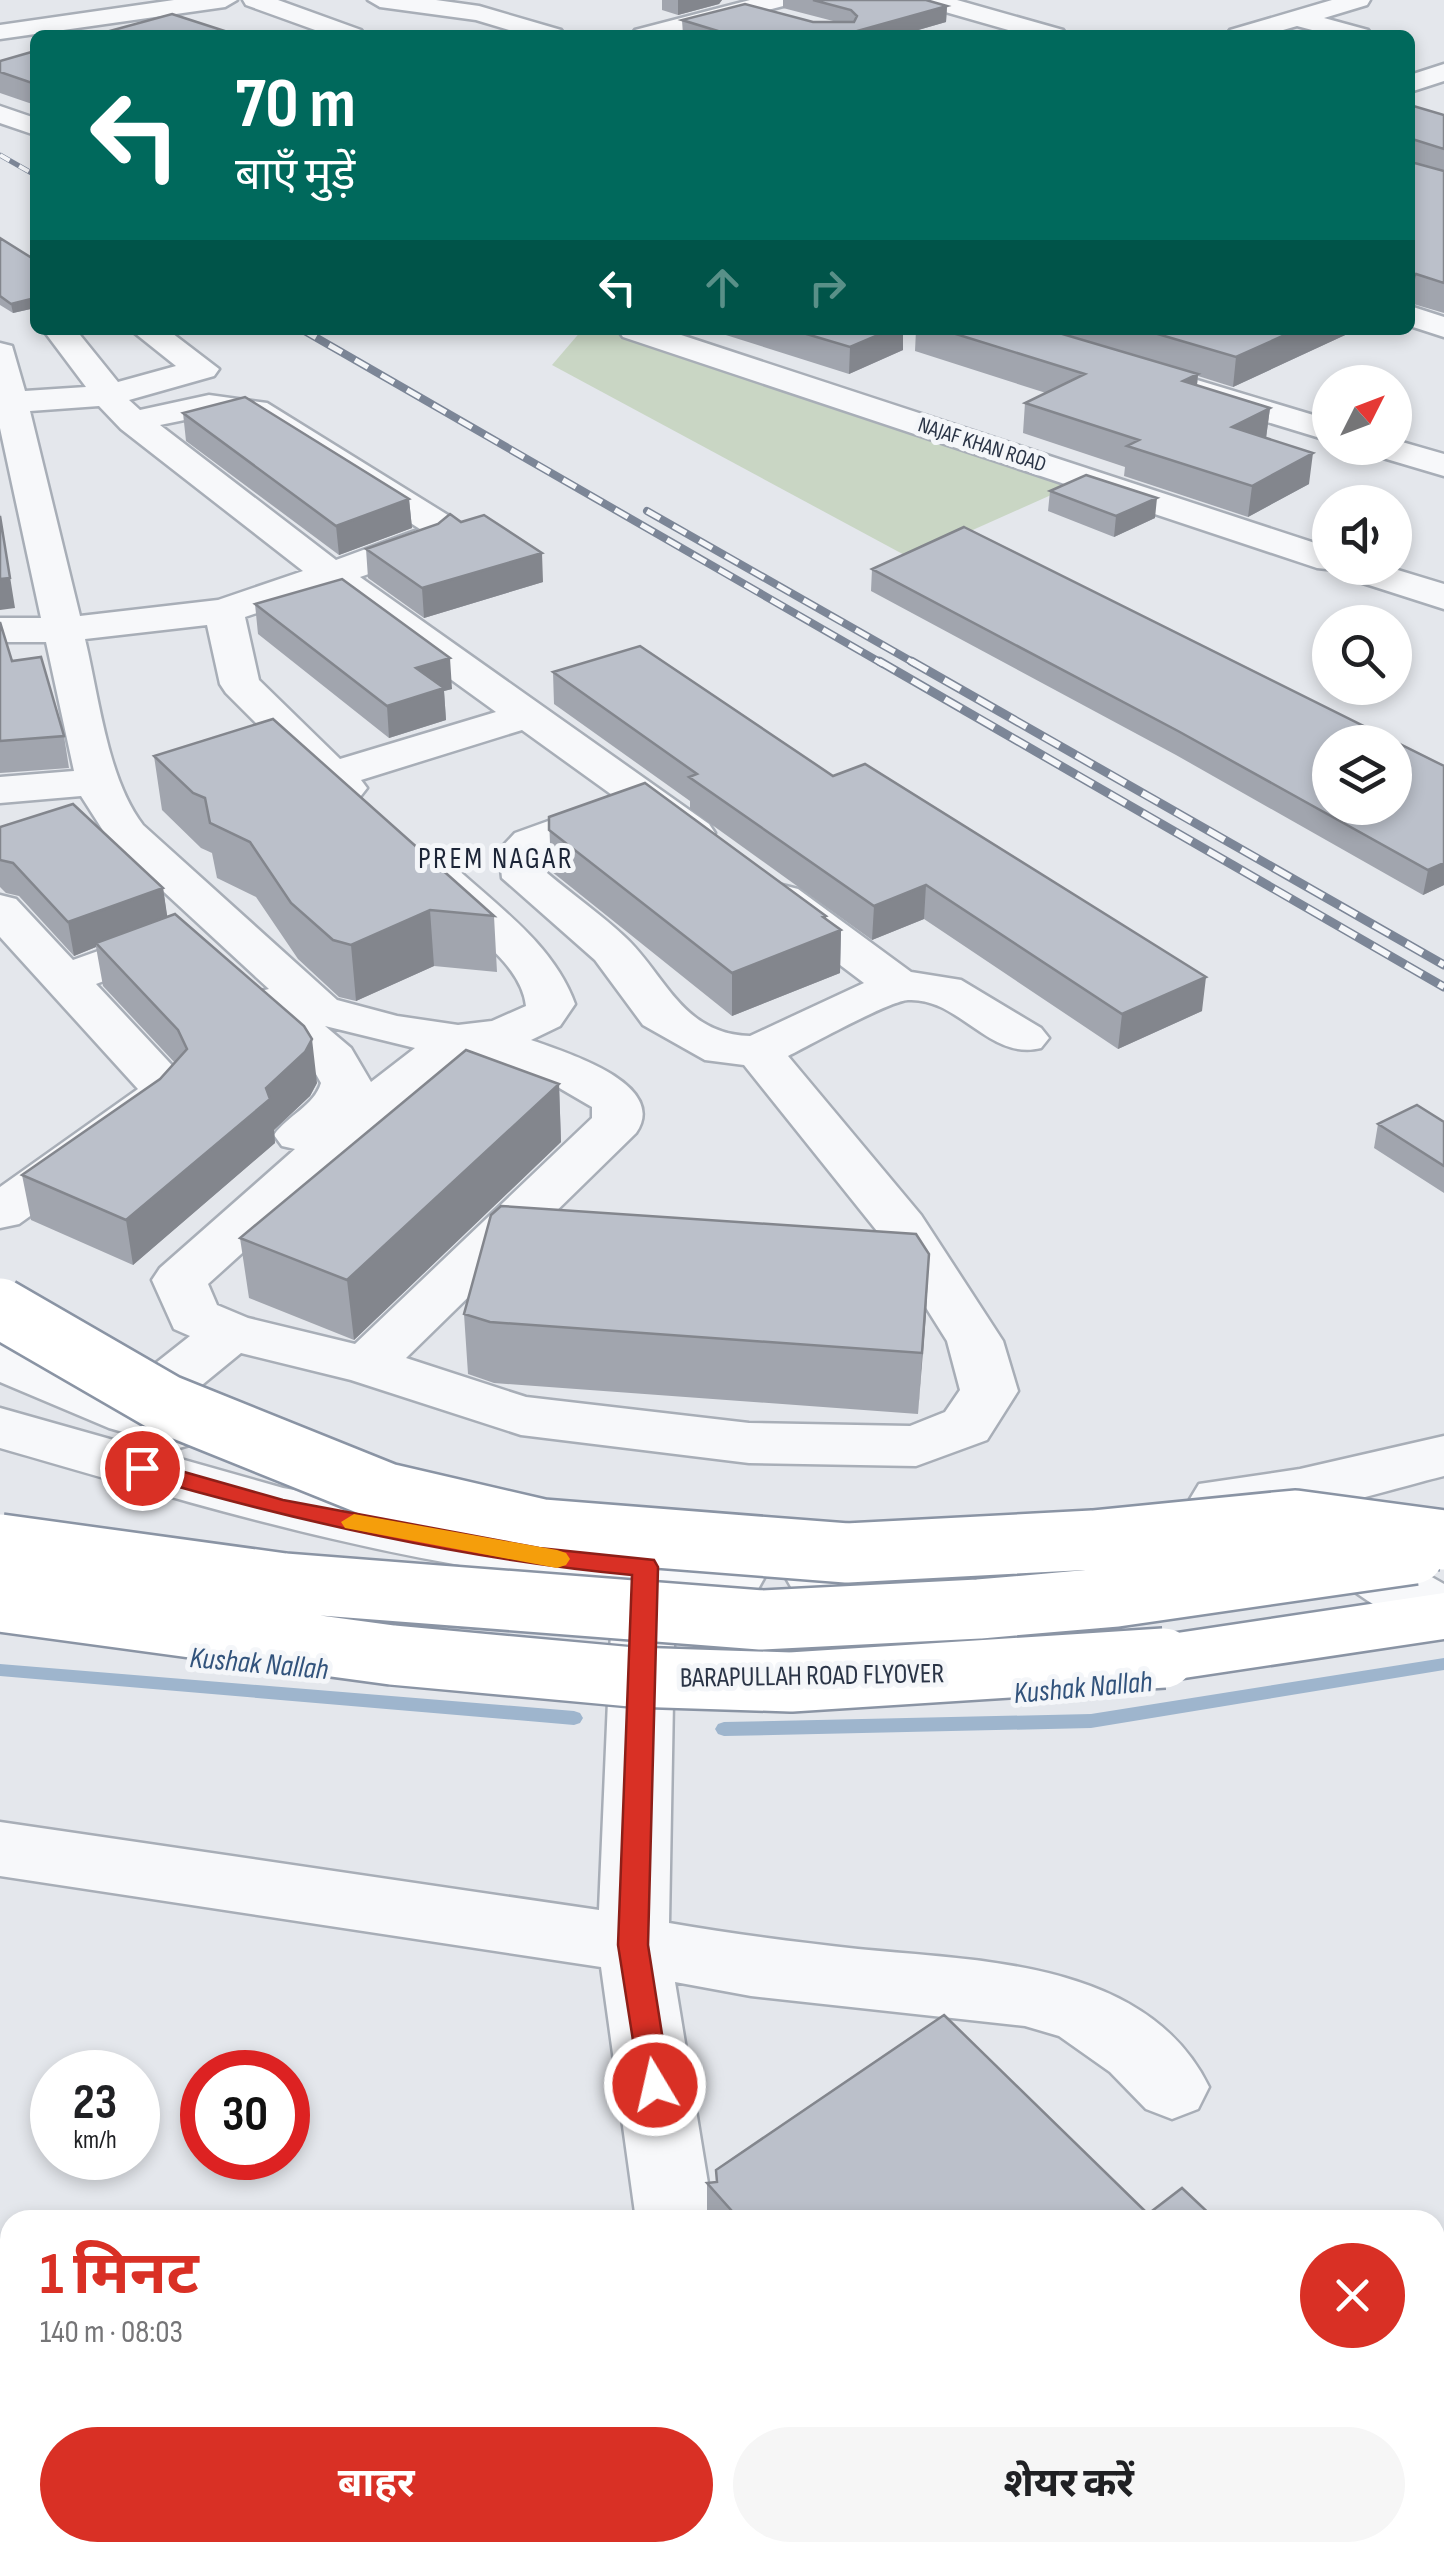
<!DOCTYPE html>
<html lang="hi">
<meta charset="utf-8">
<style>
body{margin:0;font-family:"Sofia Sans Condensed","Noto Sans Devanagari",sans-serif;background:#f6f6f6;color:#202124;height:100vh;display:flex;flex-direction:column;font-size:38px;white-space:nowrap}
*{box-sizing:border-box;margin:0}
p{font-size:32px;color:#757577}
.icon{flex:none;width:55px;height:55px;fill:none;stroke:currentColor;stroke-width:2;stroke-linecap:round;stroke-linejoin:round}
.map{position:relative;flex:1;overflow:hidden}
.sheet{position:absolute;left:0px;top:2210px;width:1445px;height:352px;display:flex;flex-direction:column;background:#fff;border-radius:30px 30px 0 0;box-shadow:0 5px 15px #0003}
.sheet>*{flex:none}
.banner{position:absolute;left:30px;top:30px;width:1385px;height:305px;border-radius:15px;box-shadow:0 5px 15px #0003;background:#00695c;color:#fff;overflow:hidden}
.needle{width:65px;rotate:48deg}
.fabs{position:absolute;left:1312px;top:365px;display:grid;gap:20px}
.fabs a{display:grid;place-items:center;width:100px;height:100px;border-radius:50%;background:#fff;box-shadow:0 5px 15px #0003;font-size:50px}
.speed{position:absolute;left:30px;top:2050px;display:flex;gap:20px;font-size:50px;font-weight:700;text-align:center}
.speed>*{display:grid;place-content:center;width:130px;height:130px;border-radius:50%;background:#fff;box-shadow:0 5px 15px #0003;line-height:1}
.speed small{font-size:25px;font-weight:400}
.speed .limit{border:15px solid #d22;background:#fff;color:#111}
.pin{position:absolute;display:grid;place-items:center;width:85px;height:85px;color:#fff;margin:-42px;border:5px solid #fff;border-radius:50%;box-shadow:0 2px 10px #0007}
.me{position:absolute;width:110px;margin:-55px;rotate:351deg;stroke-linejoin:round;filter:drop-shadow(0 0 8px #0008)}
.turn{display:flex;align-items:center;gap:35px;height:210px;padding:0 40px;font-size:45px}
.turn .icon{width:130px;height:130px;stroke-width:2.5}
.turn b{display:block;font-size:70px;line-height:85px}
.lanes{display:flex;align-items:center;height:95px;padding:0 40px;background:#0003;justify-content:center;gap:50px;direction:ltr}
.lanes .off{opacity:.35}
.round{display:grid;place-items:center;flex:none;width:105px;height:105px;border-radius:52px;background:#f6f6f6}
.summary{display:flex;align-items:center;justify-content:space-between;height:170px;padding:0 40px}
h1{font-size:60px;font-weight:700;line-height:75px;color:#d93025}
.action{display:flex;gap:20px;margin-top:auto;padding:20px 40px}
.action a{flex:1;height:115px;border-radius:60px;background:#d93025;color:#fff;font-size:40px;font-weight:700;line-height:115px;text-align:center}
.action a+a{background:#f6f6f6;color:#202124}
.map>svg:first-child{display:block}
.green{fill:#c9d6c4}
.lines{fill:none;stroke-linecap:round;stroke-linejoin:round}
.stream{fill:#9eb5cd;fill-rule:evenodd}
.minor-casing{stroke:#a8aeb7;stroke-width:5}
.highway-casing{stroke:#8a94a4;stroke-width:5}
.minor{fill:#f7f8fa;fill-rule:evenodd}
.highway{fill:#fff;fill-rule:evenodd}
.rail-far2-casing{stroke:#7c8697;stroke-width:5}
.rail-far1-casing{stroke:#7c8697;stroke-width:8}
.rail-casing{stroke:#7c8697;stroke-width:9}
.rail-far2{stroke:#f4f6f9;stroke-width:4;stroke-dasharray:11;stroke-linecap:butt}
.rail-far1{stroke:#f4f6f9;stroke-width:5;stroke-dasharray:15;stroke-linecap:butt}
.rail{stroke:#f4f6f9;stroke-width:6;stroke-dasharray:19;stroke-linecap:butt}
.highway-bridge-casing{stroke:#8a94a4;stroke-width:64;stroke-linecap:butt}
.highway-bridge{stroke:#fff;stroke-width:59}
.wall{fill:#a1a5ae}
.shaded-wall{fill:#83868d}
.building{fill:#bbc0ca;stroke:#83868d;stroke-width:2.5;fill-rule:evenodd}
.route{fill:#d93025;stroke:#8d1f18;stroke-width:2.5}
.slow{fill:#f59e0b}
.labels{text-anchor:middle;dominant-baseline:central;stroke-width:10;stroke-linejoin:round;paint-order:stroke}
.far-street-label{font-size:22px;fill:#2a3446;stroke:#f4f6f9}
.street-label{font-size:28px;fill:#2a3446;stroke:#f4f6f9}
.neighbourhood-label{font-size:30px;letter-spacing:2.5px;fill:#1c2537;stroke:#f4f6f9}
.water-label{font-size:30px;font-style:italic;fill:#32537c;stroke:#f4f6f9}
</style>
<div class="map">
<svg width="1444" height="2561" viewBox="0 0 1444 2561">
<rect width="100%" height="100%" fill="#e4e7ec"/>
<path class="green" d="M582,330H633L1087,479L910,558L552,365Z"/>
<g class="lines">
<path class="stream" d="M1444,1658V1670L1091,1728L724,1736L718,1734L715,1729L718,1724L724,1722L1091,1714Z
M0,1664L574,1711L580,1713L583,1718L580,1723L574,1725L0,1676Z"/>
<defs>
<path id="minor" d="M174,0H237L225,7L0,39V25Z
M243,0H278L361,30L365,35H329L246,5Z
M368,0H436L479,6L561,30L565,35H526L476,20L380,7Z
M750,0H790L787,5L673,35H631L635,30Z
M918,0H957L1063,30L1067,35H1026L921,5Z
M1332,0H1370L1367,5L1324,18L1368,30L1372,35H1331L1297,26L1266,35H1226L1230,30Z
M1444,64V81L1410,92V75Z
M0,106L35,118V135L0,123Z
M1410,306L1444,317V337L1410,326Z
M76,330L118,382L176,366L131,330H168L219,369L214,376L129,400L140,410L209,395L267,403L451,517L458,532L439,550L360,577L709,824L715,833L709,842C679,850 661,831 638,814L544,854L547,873C573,895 602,915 626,938C666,976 682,1034 750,1036L864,983L766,909L759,899L766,889L782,885L798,889L911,972L961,980L1041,1028L1049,1038L1041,1048C989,1061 959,997 908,1000C889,1001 810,1045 788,1056L921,1215L1003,1341L1018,1391L987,1440L916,1466L749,1463L521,1435L351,1380L241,1353L175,1407L200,1414L208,1428L200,1442L179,1448L109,1428L0,1382V1341L123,1389L190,1336L174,1329L152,1280L160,1268L295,1149L282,1146L274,1135C288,1115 314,1106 321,1083L312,1067L245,1003L252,993L269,989L111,843L81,796L0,803V777L74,771L46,642H0V618H41L0,428V343L12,346L25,391L86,387L44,331ZM99,406L121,429L303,571L218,600L80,616L30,411ZM209,415L243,417L420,529L336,560L160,425ZM326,589L496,712L340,759L259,680L245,617ZM207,625L220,684L226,693L330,797L345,801L360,797L367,788L361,780L522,730L615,797L515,833L499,850L502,878L595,960L643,1025L705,1060L744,1065L881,1236L947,1341L960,1390L945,1412L910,1426L749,1423L526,1397L406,1358L636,1133C670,1084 565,1052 531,1040L560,1026L575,1004C554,946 500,908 456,868L440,864L424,868L417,878C445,919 520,954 526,1006L492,1021L458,1025L397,1016L337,1000L143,825C107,778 99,697 85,639ZM325,1026L415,1048L371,1082L351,1048ZM472,1053L544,1079L592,1107V1118L355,1344L248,1318L217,1305L208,1284L419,1093Z
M618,330H666L1330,548V568H1391L1444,584V609L1341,576L1336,570L1317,568L623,337Z
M1197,380L1330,420V441L1185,397L1180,390L1185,383Z
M1395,440L1444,454V476L1373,455L1368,448H1395Z
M0,895L16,899L73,960L171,925L188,929L194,939L188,949L96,984L182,1076L189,1087L179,1108L164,1120L19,1224L0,1228V1187L138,1089L0,937Z
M0,1408L283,1488L539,1535L736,1551L758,1557L767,1573L758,1589L736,1595L675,1590L669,1923C732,1934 794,1942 858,1949C978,1961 1147,1960 1209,2087L1198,2109L1172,2119L1146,2109L1110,2072L1059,2036L1025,2026L751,1996L675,1982L714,2220H636L601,1967L0,1876V1822L599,1910L613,1585C403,1568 202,1506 0,1448Z
M1444,1436V1476C1379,1492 1261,1532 1199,1514L1190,1499L1199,1484L1300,1469Z
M1339,1521L1361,1528L1398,1558L1444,1584V1636C1396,1622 1334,1587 1308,1543L1317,1528Z
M1150,1542L1172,1549L1181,1564L1172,1579L1150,1586L947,1603L817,1600L795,1594L786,1578L795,1562L817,1556L947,1559Z
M377,2552H478L474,2561H373Z
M684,2552H770L773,2561H687Z"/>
<path id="highway" d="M1444,1593V1639L1164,1681L1141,1675L1132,1658L1141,1641L1164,1635Z"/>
</defs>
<use href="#minor" class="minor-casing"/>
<use href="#highway" class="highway-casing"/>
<use href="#minor" class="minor"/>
<use href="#highway" class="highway"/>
<defs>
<path id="rail-far2" d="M0,155L35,175"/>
<path id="rail-far1" d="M303,330L883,664
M647,511L916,664"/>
<path id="rail" d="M879,661L1444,987
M911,661L1444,965"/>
</defs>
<use href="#rail-far2" class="rail-far2-casing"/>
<use href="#rail-far1" class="rail-far1-casing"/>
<use href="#rail" class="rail-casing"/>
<use href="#rail-far2" class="rail-far2"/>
<use href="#rail-far1" class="rail-far1"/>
<use href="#rail" class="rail"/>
<defs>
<path id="highway-bridge" d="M0,1308L166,1404L387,1493L542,1529L847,1553L1093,1540L1295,1520L1444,1540
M0,1544L284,1583L761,1620L979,1609L1116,1597L1414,1554
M0,1602L392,1655L632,1677L791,1682L1164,1658"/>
</defs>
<use href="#highway-bridge" class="highway-bridge-casing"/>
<use href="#highway-bridge" class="highway-bridge"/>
</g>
<path class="wall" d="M662,0H722L719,4L678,15L662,10Z
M783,0H926L947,6L946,22L901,35H683L682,20L837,22L783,8Z
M35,51V105L0,93V61Z
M1410,105L1444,115V313L1410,303Z
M0,238L35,260V308L13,313L0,305Z
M710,330H903V350L849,374Z
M916,330H1356L1233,387L1198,376L1197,385L1270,408L1266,438L1309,484L1248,517L1124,476L1125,467L1023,433L1025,403L1046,393L915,351Z
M183,413L409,499L412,528L339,555L186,441Z
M1050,491L1155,518L1114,537L1048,511Z
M366,549L543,582L424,618L368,578Z
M872,569L1444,766V885L1423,895L1176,755L871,591Z
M255,604L452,689L444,691L446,720L389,738L258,634Z
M0,622L12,661L64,736L69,768L0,773Z
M553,672L833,776L1202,1011L1118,1049L924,919L872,940L690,809V801L554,704Z
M154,756L494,916L497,972L434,966L356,1001L339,997L298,959L256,897L217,878L212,853L201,848L162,810Z
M549,817L826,920L841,930L840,973L732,1016L551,871Z
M0,827L163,888L167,917L317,1083L310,1096L274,1130L275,1143L133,1265L31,1220L22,1175L160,1079L175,1063L103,986L96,947L74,956L19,896L6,893L0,887Z
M559,1084L561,1142L354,1340L249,1298L240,1238Z
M1444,1122V1193L1374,1148L1378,1124Z
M929,1254L918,1414L494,1383L468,1374L464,1314Z
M707,2183L1148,2214L1216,2220H707Z
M735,2552H1222L1212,2561H735Z"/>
<path class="shaded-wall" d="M678,0H722L719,4L678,15Z
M947,6L946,22L901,35H843Z
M1416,274L1411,302L1410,303L1411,278Z
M35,298V308L13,313L11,304Z
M890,330H903V350L849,374L850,347Z
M1296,330H1356L1233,387L1236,357Z
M1198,374L1195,404L1183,381Z
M1270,408L1266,438L1232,427Z
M1313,453L1309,484L1248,517L1252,486Z
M1157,498L1155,518L1114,537L1116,516Z
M409,499L412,528L339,555L336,526Z
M0,514L15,608L0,610Z
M542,553L543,582L424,618L422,588Z
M450,658L452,689L444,691L446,720L389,738L387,706L416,668Z
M1444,863V885L1423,895L1428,870Z
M926,885L924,919L872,940L874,906Z
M163,888L168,921L96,943V947L74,956L68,922Z
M430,910L434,966L356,1001L351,945Z
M826,916V936L841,930L840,973L732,1016V973Z
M1206,977L1202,1011L1118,1049L1122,1014Z
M312,1039L317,1083L310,1096L274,1130L275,1143L133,1265L126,1220L266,1088Z
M559,1084L561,1142L354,1340L347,1280Z
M929,1254L926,1314L918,1414L922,1353Z
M1184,2552H1222L1212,2561H1174Z"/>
<path class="building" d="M813,0H926L947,6L843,35H731L682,20L745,4L813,22H854L857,16L851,10Z
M172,14L237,35H95Z
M35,51V84L0,72V61Z
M1410,105L1444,115V149L1412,139L1411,162L1444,171V283L1416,274L1411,278L1410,285Z
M0,238L35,260V298L11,304L0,296Z
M793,330H890L850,347Z
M943,330H1049L1198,374L1183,381L1270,408L1232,427L1313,453L1252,486L1127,446L1139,440L1025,403L1085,374Z
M1144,330H1296L1236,357Z
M245,397L409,499L336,526L183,413Z
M1086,475L1157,498L1116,516L1050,491Z
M450,514L461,522L484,515L542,553L422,588L366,549L438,524Z
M0,516L10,578L0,579Z
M964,527L1444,766V863L1428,870L1178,731L872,569ZM1330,742H1395V808H1330Z
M342,579L450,658L416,668L444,688L387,706L255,604Z
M0,622L12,661L41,657L64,736L0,741Z
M640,646L833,776L865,764L1206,977L1122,1014L926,885L874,906L689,777L697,774L553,672Z
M273,719L494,916L430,910L351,945L333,940L291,903L250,842L210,823L205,798L193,793L154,756Z
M645,783L826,916L823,917L841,930L732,973L549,830V817Z
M73,804L163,888L68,922L13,863L0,860V827Z
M175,914L304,1026L312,1039L305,1052L266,1088L270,1099L126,1220L22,1175L160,1079L187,1049L178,1030L96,943Z
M466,1050L559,1084L347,1280L240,1238Z
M1417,1105L1444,1122V1166L1378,1124Z
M501,1206L916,1234L929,1254L922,1353L490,1322L464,1314L491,1215Z
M944,2015L1148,2214L1182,2188L1216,2220H740L707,2183L717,2182L716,2170Z
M756,2552H1184L1174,2561H763Z"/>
<path class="route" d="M142,1460L283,1500L539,1548L654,1560L658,1567L648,1945L670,2085L666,2094L655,2098L644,2094L640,2085L618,1945L632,1575C462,1559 296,1521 133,1474L129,1468L133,1462Z"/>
<path class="slow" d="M354,1514L557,1550L566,1553L570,1559L566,1565L557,1568L345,1528L341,1522Z"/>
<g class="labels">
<g class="far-street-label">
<text transform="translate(982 445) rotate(18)">NAJAF KHAN ROAD</text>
</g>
<g class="street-label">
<text transform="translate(812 1676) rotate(-1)">BARAPULLAH ROAD FLYOVER</text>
</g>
<g class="neighbourhood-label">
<text x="496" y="859">PREM NAGAR</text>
</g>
<g class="water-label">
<text transform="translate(259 1664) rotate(5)">Kushak Nallah</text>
<text transform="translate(1083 1688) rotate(-5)">Kushak Nallah</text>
</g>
</g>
</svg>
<div class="fabs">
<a><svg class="needle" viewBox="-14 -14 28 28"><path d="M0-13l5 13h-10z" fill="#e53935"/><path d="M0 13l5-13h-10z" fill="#757577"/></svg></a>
<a><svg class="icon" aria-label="sound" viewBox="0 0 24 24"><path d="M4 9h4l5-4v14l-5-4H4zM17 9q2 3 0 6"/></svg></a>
<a><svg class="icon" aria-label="search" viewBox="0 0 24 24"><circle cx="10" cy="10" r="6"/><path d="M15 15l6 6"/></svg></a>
<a><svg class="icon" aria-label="layers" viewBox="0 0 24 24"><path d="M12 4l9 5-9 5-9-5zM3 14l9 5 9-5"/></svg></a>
</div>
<div class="speed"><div>23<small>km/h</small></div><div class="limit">30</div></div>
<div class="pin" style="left:142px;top:1468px;background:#d93025"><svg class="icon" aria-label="arrive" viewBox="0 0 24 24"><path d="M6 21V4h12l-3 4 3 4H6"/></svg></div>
<svg class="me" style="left:655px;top:2085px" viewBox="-20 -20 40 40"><circle r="17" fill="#d93025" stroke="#fff" stroke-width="3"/><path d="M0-11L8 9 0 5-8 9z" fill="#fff"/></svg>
<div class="banner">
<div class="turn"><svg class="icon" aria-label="left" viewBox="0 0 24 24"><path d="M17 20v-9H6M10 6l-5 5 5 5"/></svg><div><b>70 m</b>बाएँ मुड़ें</div></div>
<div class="lanes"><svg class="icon" aria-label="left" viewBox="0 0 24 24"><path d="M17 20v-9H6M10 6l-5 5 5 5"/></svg><svg class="icon off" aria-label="ahead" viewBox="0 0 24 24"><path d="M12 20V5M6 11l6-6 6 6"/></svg><svg class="icon off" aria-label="right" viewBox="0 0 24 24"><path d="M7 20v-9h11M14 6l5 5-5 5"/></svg></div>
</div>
<section class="sheet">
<div class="summary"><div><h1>1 मिनट</h1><p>140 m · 08:03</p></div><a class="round" style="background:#d93025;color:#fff"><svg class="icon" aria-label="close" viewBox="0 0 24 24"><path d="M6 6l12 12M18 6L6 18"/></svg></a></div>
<div class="action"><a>बाहर</a><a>शेयर करें</a></div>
</section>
</div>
